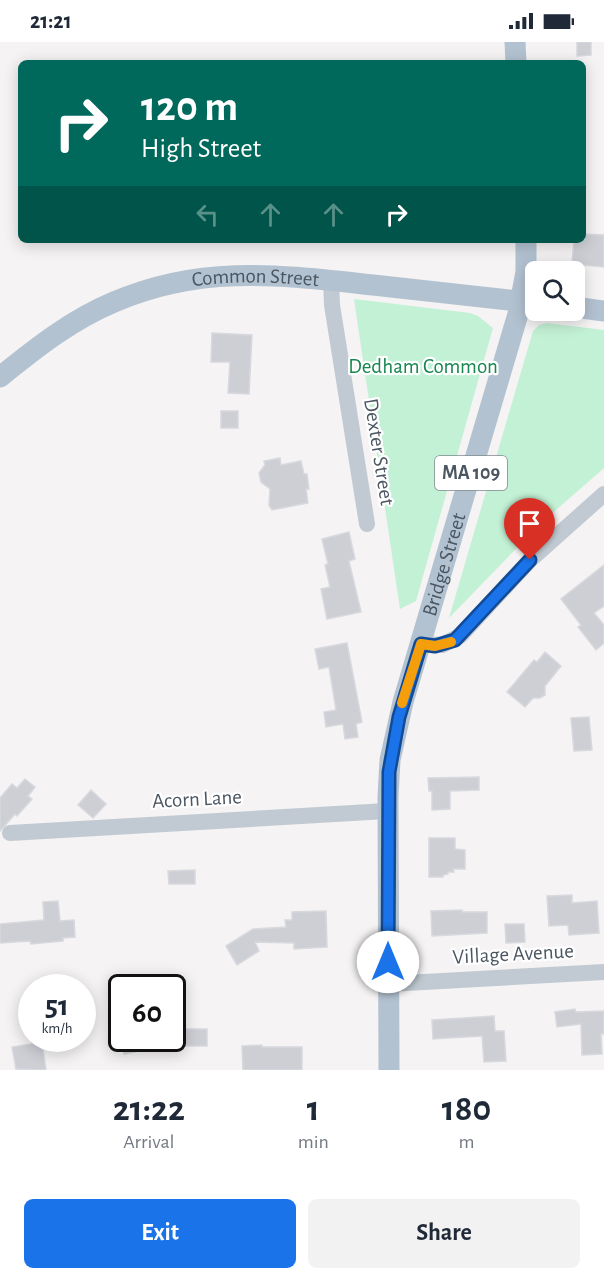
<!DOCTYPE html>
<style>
body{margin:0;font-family:"Alegreya Sans",sans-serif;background:#f2f2f3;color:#1f2937;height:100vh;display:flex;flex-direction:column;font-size:22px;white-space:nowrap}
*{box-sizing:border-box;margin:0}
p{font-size:20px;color:#747a83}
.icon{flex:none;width:33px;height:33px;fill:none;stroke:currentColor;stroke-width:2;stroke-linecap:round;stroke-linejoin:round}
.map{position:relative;height:1028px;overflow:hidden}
.drawer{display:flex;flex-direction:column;background:#fff;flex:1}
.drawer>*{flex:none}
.hud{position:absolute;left:18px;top:18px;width:568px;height:183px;border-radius:9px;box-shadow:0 3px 15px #0003;background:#00695c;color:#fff;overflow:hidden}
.fabs{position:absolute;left:525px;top:219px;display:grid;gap:12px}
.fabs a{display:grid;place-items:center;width:60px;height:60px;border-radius:9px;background:#fff;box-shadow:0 3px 15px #0003;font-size:30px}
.speed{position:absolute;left:18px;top:932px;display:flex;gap:12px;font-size:30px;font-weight:700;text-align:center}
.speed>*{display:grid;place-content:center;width:78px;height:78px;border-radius:50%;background:#fff;box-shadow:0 3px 15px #0003;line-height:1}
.speed small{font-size:15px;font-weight:400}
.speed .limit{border:3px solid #111;border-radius:9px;background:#fff;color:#111}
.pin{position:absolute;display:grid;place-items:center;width:51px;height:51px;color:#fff;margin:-62px -26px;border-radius:50% 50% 50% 0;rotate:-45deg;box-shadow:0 0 6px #0007}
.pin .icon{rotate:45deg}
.me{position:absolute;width:66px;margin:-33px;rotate:0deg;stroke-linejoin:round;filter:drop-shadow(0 0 4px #0008)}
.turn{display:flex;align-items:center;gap:21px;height:126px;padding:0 24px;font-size:27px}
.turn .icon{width:78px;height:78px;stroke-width:2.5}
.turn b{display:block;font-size:42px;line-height:51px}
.lanes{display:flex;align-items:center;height:57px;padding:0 24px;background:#0003;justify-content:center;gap:30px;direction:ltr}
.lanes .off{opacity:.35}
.eta{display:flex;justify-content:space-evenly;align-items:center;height:102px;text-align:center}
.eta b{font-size:36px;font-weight:700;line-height:42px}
.primary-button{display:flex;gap:12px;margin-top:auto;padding:12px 24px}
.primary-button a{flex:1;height:69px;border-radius:9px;background:#1a73e8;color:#fff;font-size:24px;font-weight:700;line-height:69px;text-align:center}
.primary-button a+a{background:#f2f2f3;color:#1f2937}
.status{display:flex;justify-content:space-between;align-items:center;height:42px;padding:0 30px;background:#fff;direction:ltr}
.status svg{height:16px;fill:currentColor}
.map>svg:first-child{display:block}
.green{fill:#c3f1d5}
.building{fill:#cdcfd5;stroke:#d7d9de;stroke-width:1.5}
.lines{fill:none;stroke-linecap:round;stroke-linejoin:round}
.minor{stroke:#c1cad2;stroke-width:16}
.major{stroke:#b3c2d1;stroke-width:21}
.route-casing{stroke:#114b97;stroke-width:15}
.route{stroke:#1a73e8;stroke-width:10}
.slow{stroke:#f59e0b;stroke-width:10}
.labels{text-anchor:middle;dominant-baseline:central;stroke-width:4.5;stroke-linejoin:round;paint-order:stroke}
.shield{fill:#fff;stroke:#808990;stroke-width:1.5}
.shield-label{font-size:20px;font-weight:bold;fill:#4a5661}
.street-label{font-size:21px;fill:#4a5661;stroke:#fff}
.park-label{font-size:21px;fill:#17864f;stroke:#fff}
</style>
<div class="status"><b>21:21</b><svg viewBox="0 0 49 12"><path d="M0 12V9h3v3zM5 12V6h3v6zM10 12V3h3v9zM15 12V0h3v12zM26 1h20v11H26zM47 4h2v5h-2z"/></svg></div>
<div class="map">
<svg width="604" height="1028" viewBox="0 0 604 1028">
<rect width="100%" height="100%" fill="#f5f3f3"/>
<path class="green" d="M354,257L470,271L478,274L493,286L416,559L400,567Z
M547,281L604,288V426L540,482L449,576L533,289L539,283Z"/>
<path class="building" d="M577,0H591V13L577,14Z
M584,192L604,193V225L572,222L574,198H584Z
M212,291L252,293L249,352L228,351L230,320H211Z
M221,369H238V386H221Z
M280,416L281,423L301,419L304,432H307L309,447H306L308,461L272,468L269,463L270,447L261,440L259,431L265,423L264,419Z
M349,490L355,517L349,519L361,570L327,577L321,547L330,545L325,523L328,522L322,497Z
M604,523V564L594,571L604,583V601L596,608L578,585L581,583L561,557Z
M347,601L362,680L356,682L358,695L345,697L343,682L326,685L324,670L336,668L329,625L319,627L315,607Z
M545,610L561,624L545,644V653L540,656H533L525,665L507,650L534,618L537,620Z
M589,675L592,708L574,709L571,676Z
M479,735V748L450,749V767L432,768V749H429L428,736Z
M25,737L35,745L28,754L32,757L17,774L15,772L0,789V756L12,742L17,746Z
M91,748L106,762L93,776L78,763Z
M429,796H455V807L465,808V827H453L454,830H448V832L443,833V835H429Z
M195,828V842H169L168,829Z
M572,853V861L597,859L599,891L569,893L568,883L549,884L547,854Z
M58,859L60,879L74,878L75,895L63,896V899L31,902L30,899L0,901V882L44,878L43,860Z
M462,868V870H487V891L432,894L431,869Z
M326,869L327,905L294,907V901L255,900L259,909L237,923L226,904L253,887L286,885L285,878H292V870Z
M505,882H524L525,900L506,901Z
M575,967L576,970L604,969V992H601L602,1012L582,1013L581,982L557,985L555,970Z
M494,974L495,989H504L506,1019L484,1020L482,994L433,997L432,978Z
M184,987H207V1004H184Z
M121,996H169V1003L124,1012Z
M42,1000L46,1028L16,1027L12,1005Z
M262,1003V1005H302V1028H243L242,1004Z"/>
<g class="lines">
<path class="minor" d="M331,238L332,263L367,482
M421,602L442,603L460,594L530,518L604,452
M10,791L387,769
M388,942L604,930"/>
<g class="major">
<path d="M515,0L516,21"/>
<path d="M574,265L604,269"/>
<path id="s1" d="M0,335C36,306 71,278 114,260C202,222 280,233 373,243C427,249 481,255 536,261"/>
<path id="s2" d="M389,1028L388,755L390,718L403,660L518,272L526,230V198"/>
</g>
</g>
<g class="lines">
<defs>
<path id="route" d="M388,920L389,730L399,675L421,602L435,604L455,598L530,518"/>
</defs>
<use href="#route" class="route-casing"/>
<use href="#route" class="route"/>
<path class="slow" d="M402,661L421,602L435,604L451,600"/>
</g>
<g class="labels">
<rect class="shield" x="435" y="414" width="72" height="34" rx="4.5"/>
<g class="shield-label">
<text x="471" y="431">MA 109</text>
</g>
<g class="street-label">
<text stroke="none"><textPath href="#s1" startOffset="282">Common Street</textPath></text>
<text transform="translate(379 410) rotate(81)">Dexter Street</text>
<text stroke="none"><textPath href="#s2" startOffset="513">Bridge Street</textPath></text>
<text transform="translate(197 757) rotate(-3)">Acorn Lane</text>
<text transform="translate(513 912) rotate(-3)">Village Avenue</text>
</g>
<g class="park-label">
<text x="423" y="324">Dedham Common</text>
</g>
</g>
</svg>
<div class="fabs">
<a><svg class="icon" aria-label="search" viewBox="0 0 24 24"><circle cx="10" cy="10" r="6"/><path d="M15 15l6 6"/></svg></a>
</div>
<div class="speed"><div>51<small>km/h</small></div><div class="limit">60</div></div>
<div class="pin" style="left:530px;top:518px;background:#d93025"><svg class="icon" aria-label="arrive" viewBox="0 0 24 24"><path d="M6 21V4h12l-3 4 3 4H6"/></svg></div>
<svg class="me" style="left:388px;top:920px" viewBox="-20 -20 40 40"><circle r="19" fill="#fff"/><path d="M0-13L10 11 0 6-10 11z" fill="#1a73e8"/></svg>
<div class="hud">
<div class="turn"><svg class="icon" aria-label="right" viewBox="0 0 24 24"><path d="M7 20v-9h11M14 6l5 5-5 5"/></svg><div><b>120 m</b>High Street</div></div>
<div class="lanes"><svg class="icon off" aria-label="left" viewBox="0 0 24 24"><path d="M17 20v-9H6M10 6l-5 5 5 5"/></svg><svg class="icon off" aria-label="ahead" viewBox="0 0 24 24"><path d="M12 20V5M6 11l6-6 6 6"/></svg><svg class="icon off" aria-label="ahead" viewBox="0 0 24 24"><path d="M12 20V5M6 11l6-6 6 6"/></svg><svg class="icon" aria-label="right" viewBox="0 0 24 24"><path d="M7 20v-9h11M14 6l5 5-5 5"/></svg></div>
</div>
</div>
<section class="drawer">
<div class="eta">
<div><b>21:22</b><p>Arrival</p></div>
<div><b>1</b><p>min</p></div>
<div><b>180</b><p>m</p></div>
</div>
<div class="primary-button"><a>Exit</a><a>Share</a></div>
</section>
